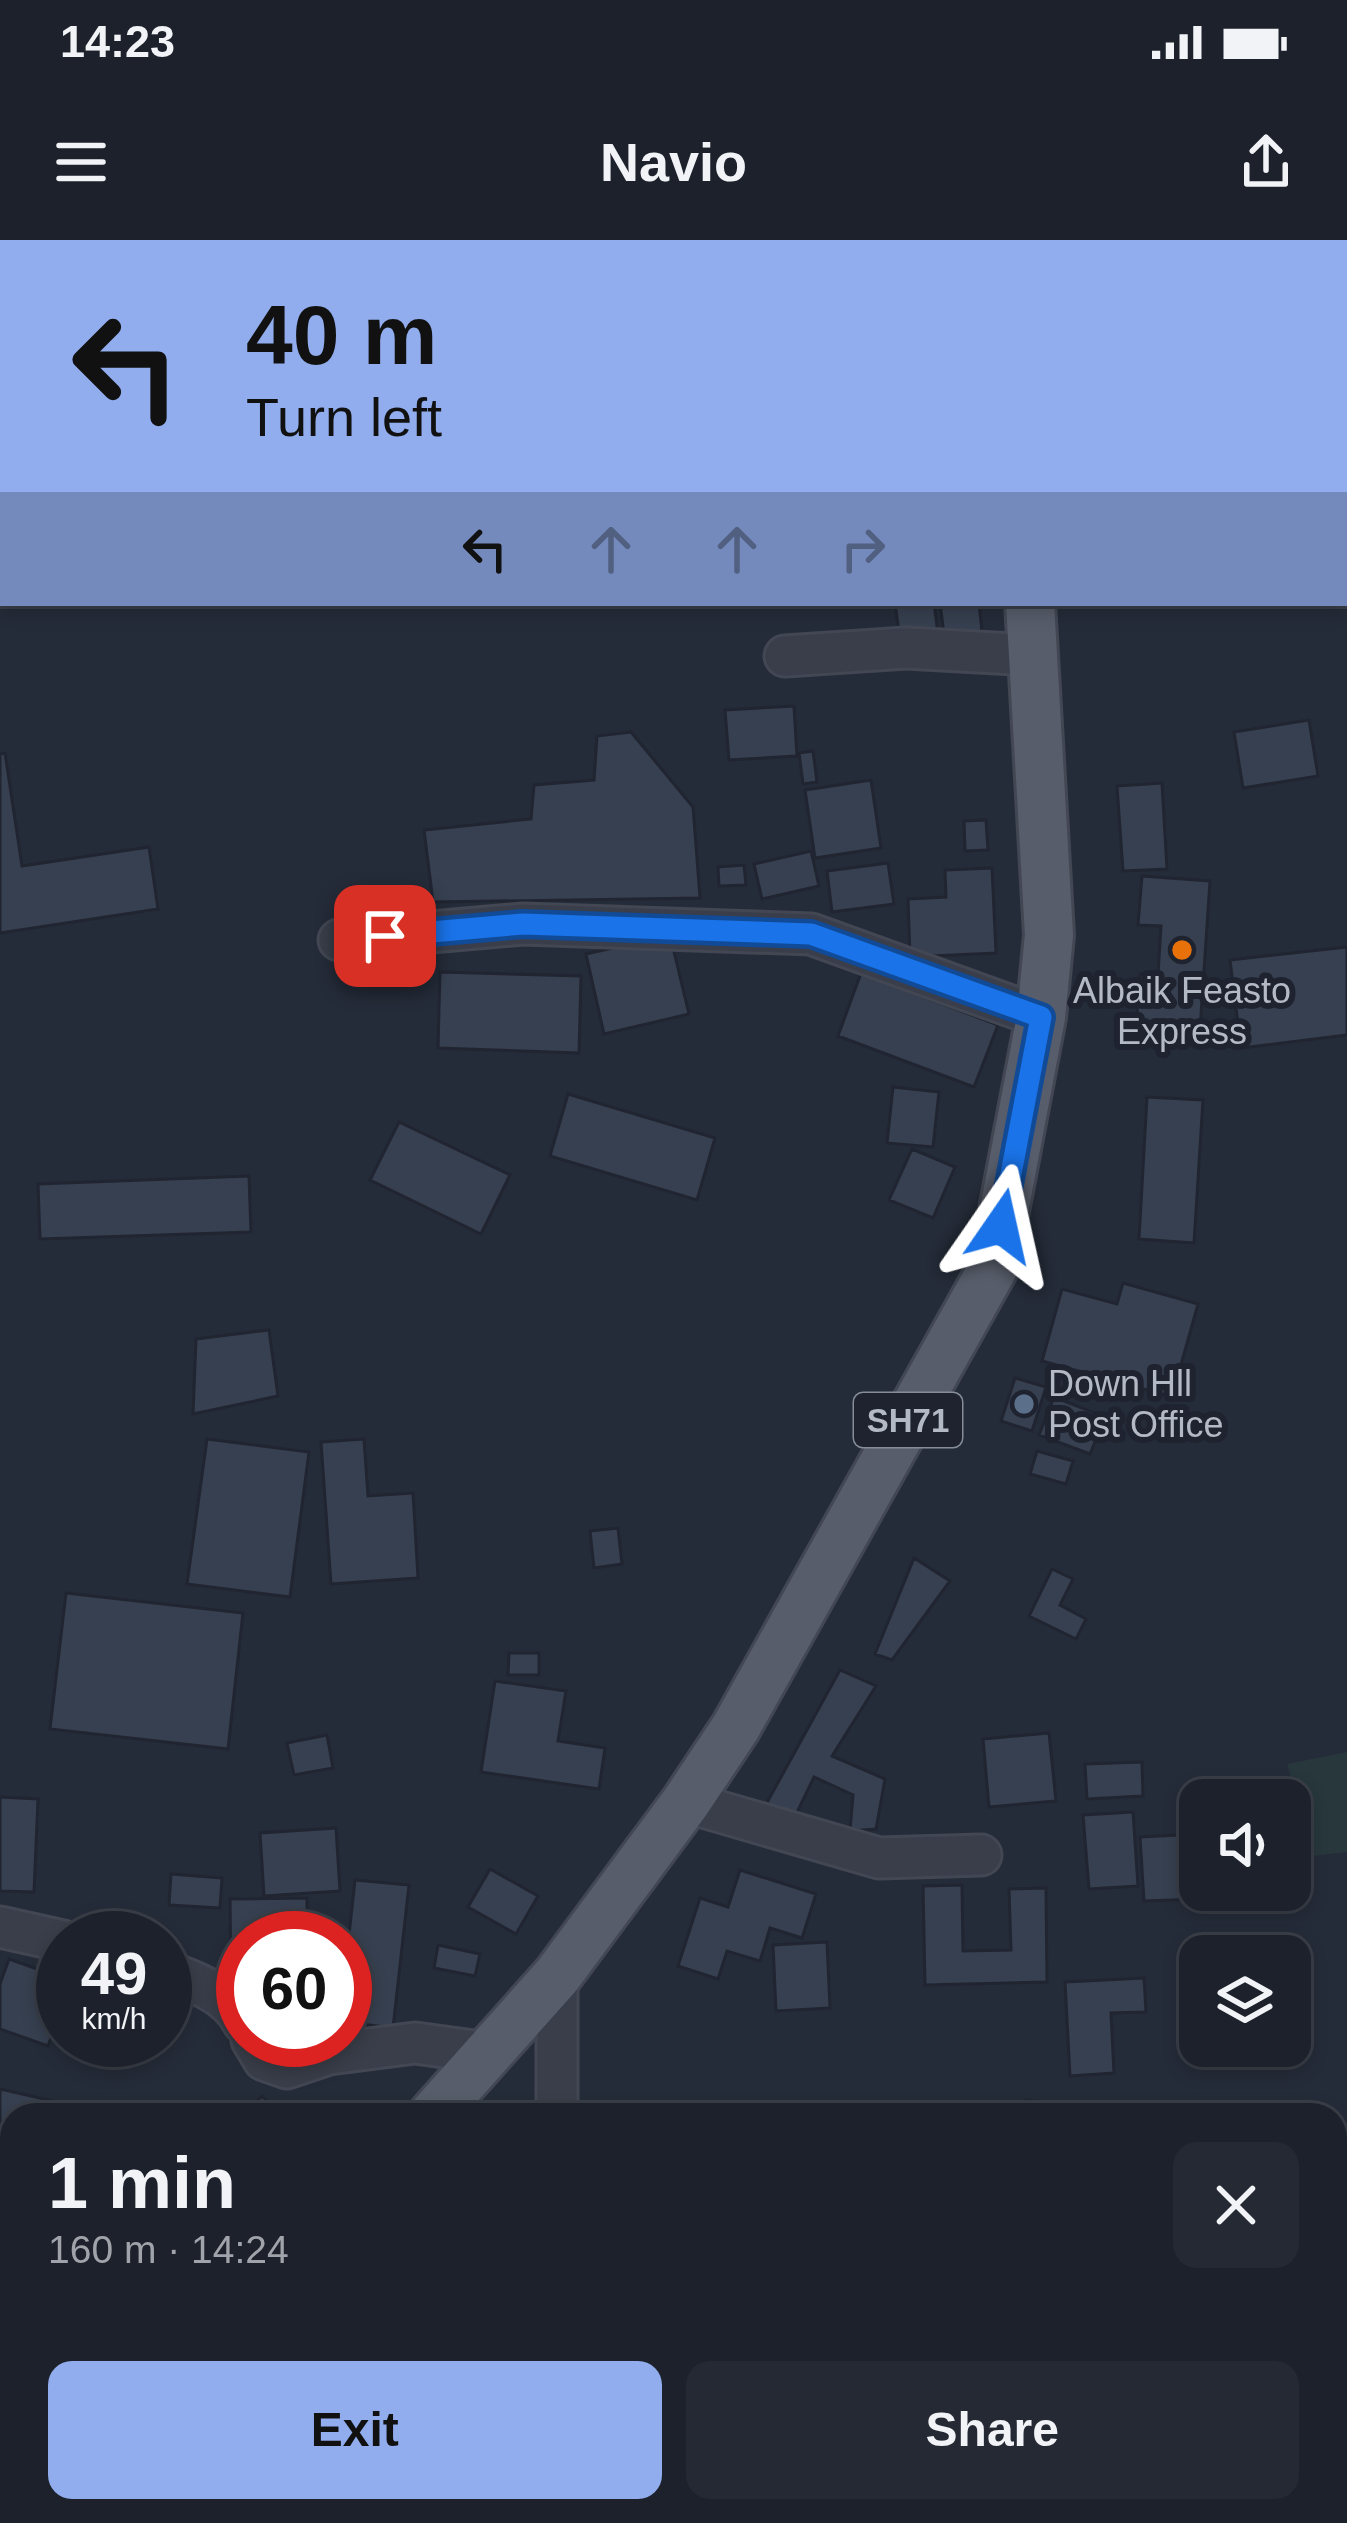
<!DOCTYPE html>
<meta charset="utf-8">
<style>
body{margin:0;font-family:Helvetica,sans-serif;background:#252933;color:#f1f3f6;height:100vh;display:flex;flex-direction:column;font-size:45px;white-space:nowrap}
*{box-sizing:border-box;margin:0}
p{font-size:39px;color:#a0a3a9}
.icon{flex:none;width:66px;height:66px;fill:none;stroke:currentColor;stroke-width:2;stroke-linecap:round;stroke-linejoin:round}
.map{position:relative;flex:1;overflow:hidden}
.side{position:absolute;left:0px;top:1863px;width:1347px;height:420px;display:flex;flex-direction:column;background:#1c212b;border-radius:36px 36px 0 0;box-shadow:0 6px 18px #0003,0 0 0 3px #3a3e47}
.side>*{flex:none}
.hud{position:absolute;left:0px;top:0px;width:1347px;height:366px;box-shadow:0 6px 18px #0003,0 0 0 3px #3a3e47;background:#91aded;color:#111;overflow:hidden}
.controls{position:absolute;left:1179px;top:1539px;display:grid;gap:24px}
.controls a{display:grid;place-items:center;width:132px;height:132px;border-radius:24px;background:#1c212b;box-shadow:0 6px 18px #0003,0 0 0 3px #3a3e47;font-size:60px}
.speed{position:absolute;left:36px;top:1671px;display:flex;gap:24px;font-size:60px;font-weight:700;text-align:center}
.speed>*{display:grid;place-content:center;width:156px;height:156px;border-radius:50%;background:#1c212b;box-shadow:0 6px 18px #0003,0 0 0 3px #3a3e47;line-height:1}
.speed small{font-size:30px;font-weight:400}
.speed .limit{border:18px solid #d22;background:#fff;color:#111}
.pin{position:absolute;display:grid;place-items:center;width:102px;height:102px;color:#fff;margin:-51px;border-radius:24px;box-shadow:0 6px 18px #0006}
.me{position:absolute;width:132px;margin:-66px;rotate:11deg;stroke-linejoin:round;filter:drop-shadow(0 0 9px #0008)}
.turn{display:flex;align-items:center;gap:42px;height:252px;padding:0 48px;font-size:54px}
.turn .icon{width:156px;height:156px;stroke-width:2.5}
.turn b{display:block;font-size:84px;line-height:102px}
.lanes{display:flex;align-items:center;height:114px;padding:0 48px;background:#0003;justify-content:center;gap:60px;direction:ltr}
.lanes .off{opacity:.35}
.round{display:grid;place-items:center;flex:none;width:126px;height:126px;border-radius:24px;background:#252933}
.head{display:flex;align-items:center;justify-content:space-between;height:204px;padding:0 48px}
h1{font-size:72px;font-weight:600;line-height:90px}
.button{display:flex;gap:24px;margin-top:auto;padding:24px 48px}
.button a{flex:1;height:138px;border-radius:24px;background:#91aded;color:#111;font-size:48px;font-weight:600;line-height:138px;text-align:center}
.button a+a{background:#252933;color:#f1f3f6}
.status{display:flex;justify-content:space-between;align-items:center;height:84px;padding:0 60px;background:#1c212b;direction:ltr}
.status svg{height:33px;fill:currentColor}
header{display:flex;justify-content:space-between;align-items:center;height:156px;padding:0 48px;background:#1c212b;font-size:54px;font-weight:600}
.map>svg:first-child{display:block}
.green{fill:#27373b}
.building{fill:#374050;stroke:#202531;stroke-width:3}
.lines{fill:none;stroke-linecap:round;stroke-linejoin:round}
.minor-casing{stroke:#424753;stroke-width:45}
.major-casing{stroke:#424753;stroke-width:54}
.minor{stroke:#393e4a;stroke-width:39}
.major{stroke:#575d6a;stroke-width:48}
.route-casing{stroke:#114b97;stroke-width:30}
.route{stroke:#1a73e8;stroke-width:21}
.food-dot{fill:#e8710a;stroke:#1e232f;stroke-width:4.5}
.service-dot{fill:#5c6f8a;stroke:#1e232f;stroke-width:4.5}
.labels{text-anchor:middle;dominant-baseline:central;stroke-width:12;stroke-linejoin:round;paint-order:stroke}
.shield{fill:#1e232f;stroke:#878c99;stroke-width:3}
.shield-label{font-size:33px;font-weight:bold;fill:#b4b9c6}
.poi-label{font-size:36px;fill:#b4b9c6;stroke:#1e232f}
</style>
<div class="status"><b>14:23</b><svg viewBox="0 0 49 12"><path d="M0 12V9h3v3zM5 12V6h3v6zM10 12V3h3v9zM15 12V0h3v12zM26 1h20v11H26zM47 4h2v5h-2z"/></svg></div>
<header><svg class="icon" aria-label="menu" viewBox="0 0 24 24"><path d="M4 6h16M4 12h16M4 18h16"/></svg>Navio<svg class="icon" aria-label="share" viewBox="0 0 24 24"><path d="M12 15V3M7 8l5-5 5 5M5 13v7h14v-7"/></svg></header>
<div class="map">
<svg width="1347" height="2283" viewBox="0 0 1347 2283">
<rect width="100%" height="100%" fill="#252c39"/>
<path class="green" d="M1347,1512V1612L1313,1616L1287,1524Z"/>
<path class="building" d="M895,363H934L938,394L900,400Z
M940,363H979L982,391L944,395Z
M794,466L797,516L729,520L725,470Z
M1309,480L1318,536L1243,548L1234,492Z
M631,492L693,567L700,658L433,662L424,590L531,579L534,545L594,540L597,496Z
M813,511L817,542L803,544L799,513Z
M5,513L22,626L149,607L158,669L0,693V514Z
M871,540L881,608L815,618L805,550Z
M1162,543L1167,629L1123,631L1117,546Z
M986,580L988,610L965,611L964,581Z
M811,611L819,646L762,659L754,624Z
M888,623L894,664L832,672L827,631Z
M744,625L746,645L719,646L718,627Z
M992,628L996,713L910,717L908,659L946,657L945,630Z
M1142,636L1210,641L1200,790L1136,786L1140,734L1158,735L1161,686L1138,685Z
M670,695L689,774L604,794L586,714Z
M1347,707V795L1241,808L1230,720Z
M440,732L581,736L579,813L438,808Z
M861,733L998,785L974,847L838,796Z
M893,847L939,852L933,907L887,903Z
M568,854L715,898L697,960L550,916Z
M1147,857L1203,860L1194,1003L1139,999Z
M399,882L510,935L481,994L370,940Z
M912,909L955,927L933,978L889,960Z
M249,936L251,992L40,999L38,944Z
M1123,1043L1198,1064L1172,1157L1042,1121L1062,1049L1117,1064Z
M269,1090L278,1156L193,1174L196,1099Z
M1015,1138L1046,1147L1032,1191L1001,1181Z
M1054,1157L1105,1177L1090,1214L1039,1195Z
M207,1199L309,1212L290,1357L187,1344Z
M364,1199L368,1256L413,1253L418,1338L331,1344L321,1202Z
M1037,1211L1073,1221L1066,1244L1030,1234Z
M618,1288L622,1324L594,1328L590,1291Z
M914,1318L950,1341L892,1420L875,1414Z
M1052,1329L1073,1339L1060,1365L1086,1379L1076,1399L1029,1376Z
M66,1353L243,1373L228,1509L50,1489Z
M509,1413H539V1435H508Z
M840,1430L876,1446L832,1516L885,1539L876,1589L850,1591L853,1555L814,1537L791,1585L759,1577Z
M495,1441L566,1451L558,1501L605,1508L599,1549L481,1532Z
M1049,1493L1056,1561L989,1567L983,1499Z
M327,1495L333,1528L294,1535L287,1503Z
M1142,1522L1143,1556L1087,1559L1085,1524Z
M0,1557L38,1559L34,1652L0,1651Z
M1133,1572L1138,1646L1089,1649L1083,1575Z
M336,1588L340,1651L264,1656L260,1593Z
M1199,1594L1202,1659L1144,1661L1140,1597Z
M490,1629L538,1656L516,1694L468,1667Z
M740,1630L816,1654L802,1698L770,1688L760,1721L727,1711L718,1739L678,1726L700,1658L728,1667Z
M171,1634L222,1638L220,1668L169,1665Z
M355,1640L409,1645L393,1788L345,1782V1731Z
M962,1645L963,1711L1011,1710L1009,1649L1046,1648L1047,1742L925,1745L923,1646Z
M1207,1650H1289L1288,1672L1206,1667Z
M307,1658V1698H243V1742H231L230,1659Z
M827,1702L830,1768L776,1771L773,1705Z
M438,1705L480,1714L475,1736L434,1728Z
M9,1719L63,1738V1765L48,1806L0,1789V1744Z
M1144,1738L1146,1772L1111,1773L1114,1833L1070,1836L1065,1742Z
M0,1849L66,1864L64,1875H12V1952L0,1949Z
M262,1856L281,1875H243Z
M1026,1860L1110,1872L1109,1875H1024Z
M3,2028L12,2031L6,2064L0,2062Z
M0,2075L12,2080V2105L0,2136Z
M1341,2095L1347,2140L1335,2142V2096Z"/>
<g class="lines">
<defs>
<path id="minor" d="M451,0L454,3
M721,3L734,0
M1344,132L1347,133
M785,416L906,408L1033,415
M339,700L523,684L811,694L1041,777
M686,1562L879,1618L981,1615
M0,1687L63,1701
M165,1731C193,1741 229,1754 243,1782
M252,1800L264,1820L287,1828L329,1814L415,1803L488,1813
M557,1875V1736
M1335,2238L1347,2245
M559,2271V2283
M893,2283L909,2271"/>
<path id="major" d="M1004,0V3
M433,1875L557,1736L686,1562L736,1487L993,1028L1041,777L1049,695L1030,363
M41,2283L54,2271"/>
</defs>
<use href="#minor" class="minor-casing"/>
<use href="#major" class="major-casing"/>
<use href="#minor" class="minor"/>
<use href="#major" class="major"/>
</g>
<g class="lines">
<defs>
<path id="route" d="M385,696L523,684L811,694L1041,777L1001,986"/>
</defs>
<use href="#route" class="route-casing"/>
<use href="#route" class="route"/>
</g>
<circle class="food-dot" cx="1182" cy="710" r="12"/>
<circle class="service-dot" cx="1024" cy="1164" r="12"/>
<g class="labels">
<rect class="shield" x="854" y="1153" width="108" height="54" rx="9"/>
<g class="shield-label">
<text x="908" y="1180">SH71</text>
</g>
<g class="poi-label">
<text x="1182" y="750">Albaik Feasto<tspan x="1182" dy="41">Express</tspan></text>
<text x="1048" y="1143" text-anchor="start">Down Hll<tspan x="1048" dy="41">Post Office</tspan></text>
</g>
</g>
</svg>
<div class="controls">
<a><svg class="icon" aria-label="sound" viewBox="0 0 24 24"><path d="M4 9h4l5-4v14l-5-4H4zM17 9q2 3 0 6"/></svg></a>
<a><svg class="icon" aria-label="layers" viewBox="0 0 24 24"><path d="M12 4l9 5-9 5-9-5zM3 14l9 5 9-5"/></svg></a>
</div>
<div class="speed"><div>49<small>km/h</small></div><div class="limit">60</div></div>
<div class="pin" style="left:385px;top:696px;background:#d93025"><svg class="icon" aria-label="arrive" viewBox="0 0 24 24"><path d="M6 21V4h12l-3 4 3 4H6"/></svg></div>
<svg class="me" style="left:1001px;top:986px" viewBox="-20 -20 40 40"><path d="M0-17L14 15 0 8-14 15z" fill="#1a73e8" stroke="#fff" stroke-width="4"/></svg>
<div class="hud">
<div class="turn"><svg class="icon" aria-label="left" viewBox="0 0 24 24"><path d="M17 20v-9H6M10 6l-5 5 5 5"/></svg><div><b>40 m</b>Turn left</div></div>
<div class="lanes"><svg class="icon" aria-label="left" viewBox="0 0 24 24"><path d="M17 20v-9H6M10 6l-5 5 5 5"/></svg><svg class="icon off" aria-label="ahead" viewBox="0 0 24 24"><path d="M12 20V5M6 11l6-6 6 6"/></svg><svg class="icon off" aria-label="ahead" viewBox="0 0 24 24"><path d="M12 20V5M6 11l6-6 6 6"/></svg><svg class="icon off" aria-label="right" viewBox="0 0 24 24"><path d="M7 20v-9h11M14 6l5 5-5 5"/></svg></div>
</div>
<section class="side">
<div class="head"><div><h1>1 min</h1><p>160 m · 14:24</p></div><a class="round"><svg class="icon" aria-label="close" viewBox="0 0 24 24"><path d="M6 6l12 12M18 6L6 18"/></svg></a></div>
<div class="button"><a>Exit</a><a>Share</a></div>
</section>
</div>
